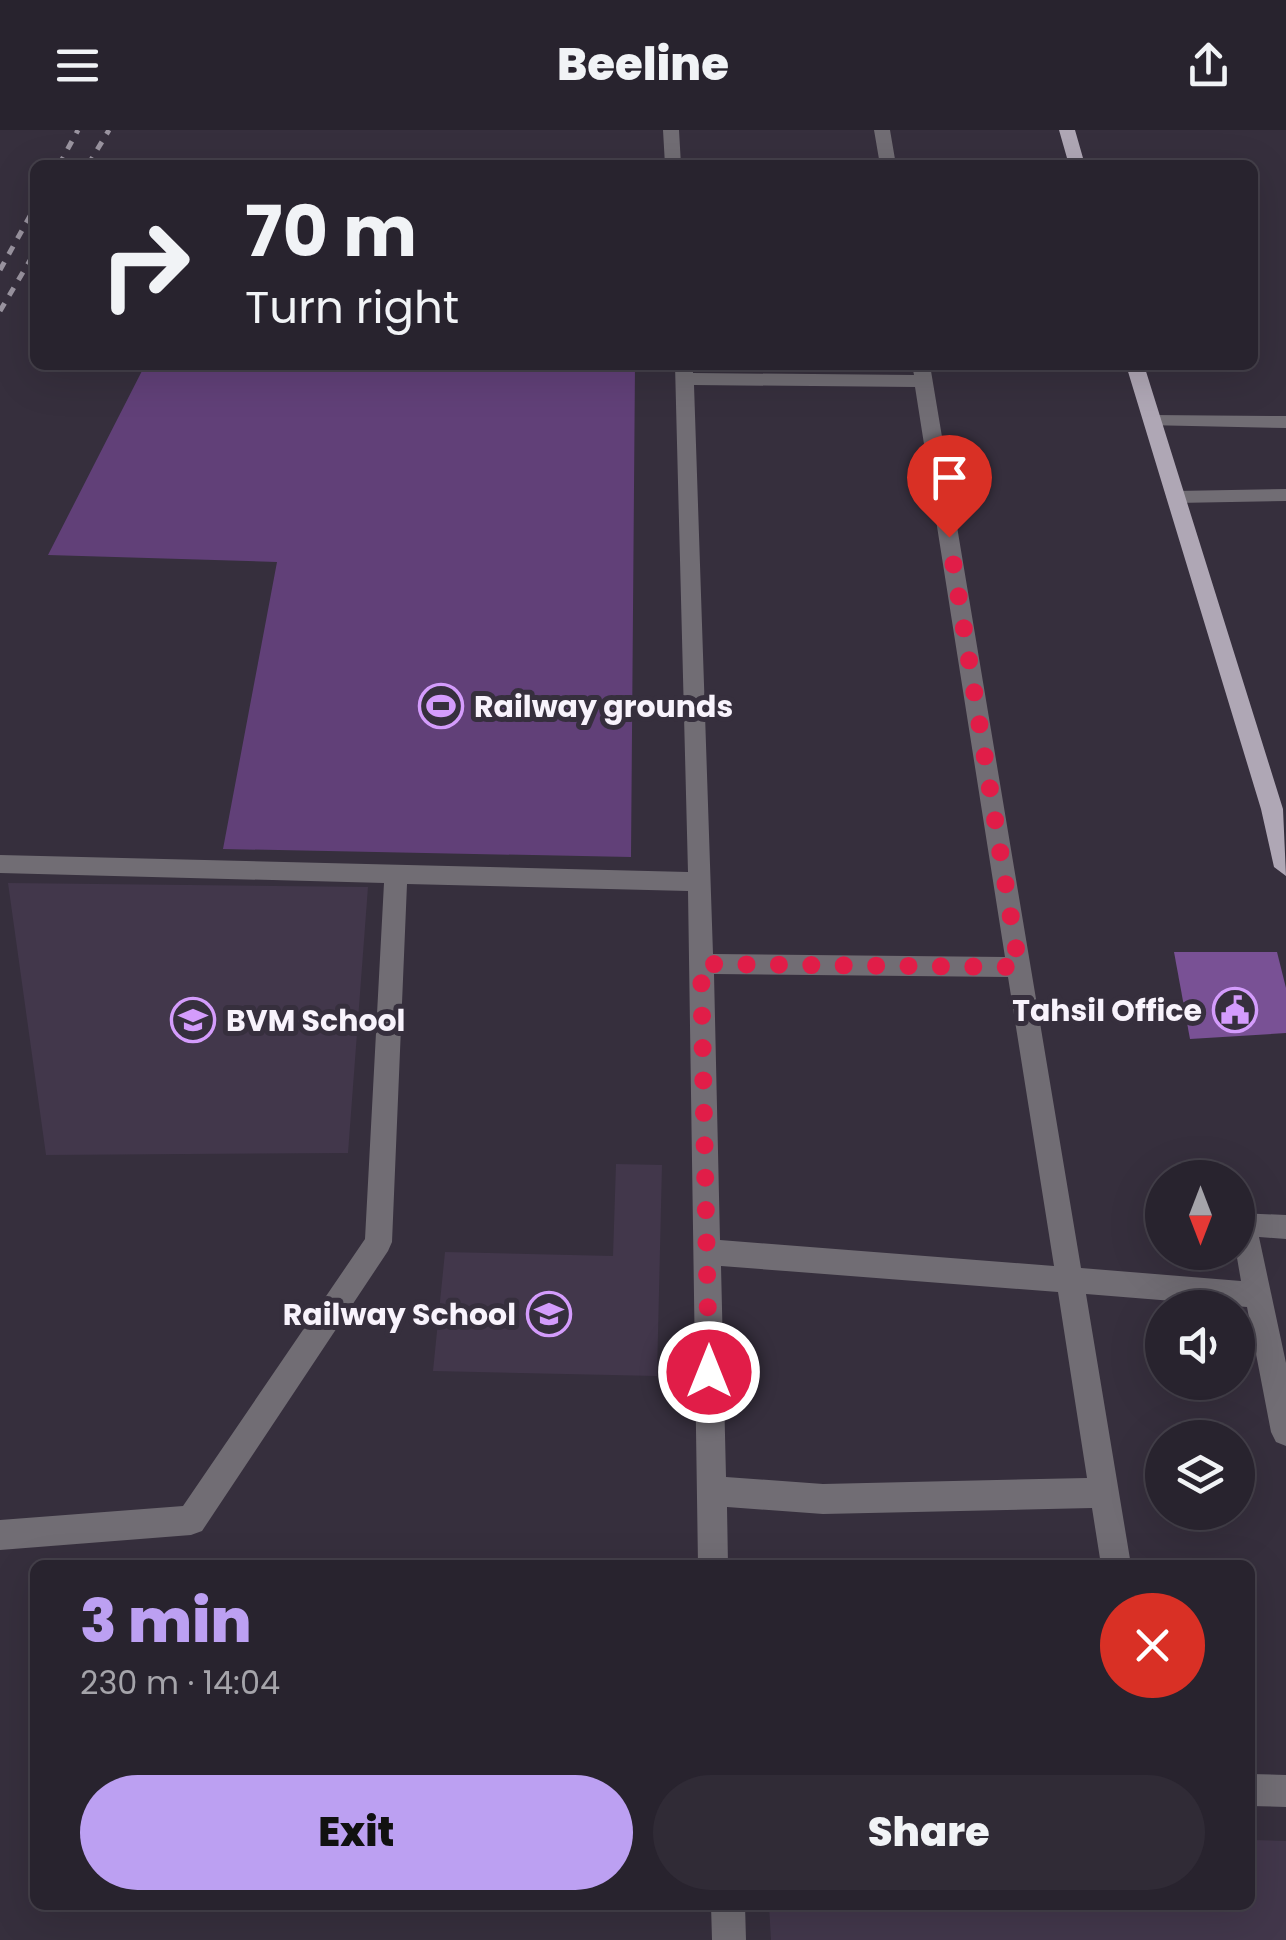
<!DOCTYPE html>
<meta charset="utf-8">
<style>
body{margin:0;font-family:Poppins,sans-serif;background:#302b36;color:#f1f3f6;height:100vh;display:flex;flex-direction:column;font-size:38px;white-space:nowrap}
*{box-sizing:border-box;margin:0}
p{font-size:32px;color:#a5a4aa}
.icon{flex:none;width:55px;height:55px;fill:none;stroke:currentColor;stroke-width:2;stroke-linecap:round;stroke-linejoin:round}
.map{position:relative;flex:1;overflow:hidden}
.details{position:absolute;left:30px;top:1430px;width:1225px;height:350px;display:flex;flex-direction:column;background:#28232e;border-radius:15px;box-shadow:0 10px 40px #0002,0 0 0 2px #44404a}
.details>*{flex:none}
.banner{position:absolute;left:30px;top:30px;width:1228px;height:210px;border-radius:15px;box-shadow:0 10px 40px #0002,0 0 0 2px #44404a;background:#28232e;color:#f1f3f6;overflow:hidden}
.needle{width:65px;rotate:180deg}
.controls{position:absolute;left:1145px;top:1030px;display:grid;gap:20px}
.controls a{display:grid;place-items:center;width:110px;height:110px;border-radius:50%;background:#28232e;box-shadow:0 10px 40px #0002,0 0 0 2px #44404a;font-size:50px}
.pin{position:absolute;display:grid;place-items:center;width:85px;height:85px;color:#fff;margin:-102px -42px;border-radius:50% 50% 50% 0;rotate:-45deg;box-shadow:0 0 10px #0007}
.pin .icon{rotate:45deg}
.me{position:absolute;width:110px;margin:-55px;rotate:0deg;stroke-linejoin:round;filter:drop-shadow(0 0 8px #0008)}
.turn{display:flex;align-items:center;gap:35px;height:210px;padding:0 50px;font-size:45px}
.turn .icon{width:130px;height:130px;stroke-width:2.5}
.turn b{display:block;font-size:70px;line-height:85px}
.round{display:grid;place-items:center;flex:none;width:105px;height:105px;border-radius:52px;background:#302b36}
.summary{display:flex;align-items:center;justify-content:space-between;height:170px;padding:0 50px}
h1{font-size:60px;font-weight:800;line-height:75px;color:#bca0f2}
.button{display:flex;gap:20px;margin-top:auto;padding:20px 50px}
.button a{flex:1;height:115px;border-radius:60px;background:#bca0f2;color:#111;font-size:40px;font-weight:800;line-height:115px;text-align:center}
.button a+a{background:#302b36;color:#f1f3f6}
header{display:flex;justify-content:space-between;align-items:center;height:130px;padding:0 50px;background:#28232e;font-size:45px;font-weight:800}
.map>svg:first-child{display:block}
.built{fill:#42374b}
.green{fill:#614078}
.building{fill:#795195}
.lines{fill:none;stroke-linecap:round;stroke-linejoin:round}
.minor{fill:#716d74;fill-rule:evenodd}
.major{fill:#afa7b5;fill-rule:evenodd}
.rail{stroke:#9a94a0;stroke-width:5;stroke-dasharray:9 9;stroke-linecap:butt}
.route{stroke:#e11d48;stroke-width:18;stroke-dasharray:0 32.4}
.labels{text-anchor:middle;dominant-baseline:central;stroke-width:10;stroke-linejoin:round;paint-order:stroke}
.poi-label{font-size:30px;font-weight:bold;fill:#f8f3fc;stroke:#362f3d;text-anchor:start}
</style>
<header><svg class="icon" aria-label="menu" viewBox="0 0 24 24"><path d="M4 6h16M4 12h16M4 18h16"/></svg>Beeline<svg class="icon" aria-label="share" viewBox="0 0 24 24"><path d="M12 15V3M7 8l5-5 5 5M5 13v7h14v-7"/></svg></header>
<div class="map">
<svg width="1286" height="1810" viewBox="0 0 1286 1810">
<rect width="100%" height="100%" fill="#362f3d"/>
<path class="built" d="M8,753L368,757L348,1023L46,1025Z
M616,1034L662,1035L657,1246L433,1241L445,1122L613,1126Z
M1250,1710L1286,1711V1810H771L769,1775H1250Z"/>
<path class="green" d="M145,235H635L631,727L223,719L277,432L48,425Z"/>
<path class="building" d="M1174,822H1277L1286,858V903L1190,909Z"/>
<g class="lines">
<path class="minor" d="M663,0H679L681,35H665Z
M874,0H890L896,35H880Z
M675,235H693V243L914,245L912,235H930L1081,1138L1241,1151L1236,1122L1238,1083L1286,1085V1109L1259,1107L1286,1233V1316L1276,1312L1271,1302L1247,1177L1086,1164L1131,1435H1101L1092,1378L823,1384L727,1377L728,1435H698L688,761L407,754L392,1112L388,1121L202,1401L191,1405L0,1420V1390L183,1376L365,1109L384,753L0,743V725L688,742ZM694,255L915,257L1005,827L713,824ZM714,844L1008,847L1054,1136L720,1110ZM721,1136L1058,1162L1087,1348L823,1354L726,1347Z
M1152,285L1286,286V298L1145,295V287Z
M1286,359V371L1176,373L1166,367L1176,361Z
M1250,1644L1286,1645V1677L1250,1676Z
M711,1775H745L746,1810H712Z"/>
<path class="major" d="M1059,0H1075L1085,35H1069Z
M1126,235H1144L1283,679L1286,746L1274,737L1261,679Z"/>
<path class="rail" d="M59,35L78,0
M88,35L109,0
M0,140L35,77
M0,181L35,122"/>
</g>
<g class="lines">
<path class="route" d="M709,1242L701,834L1019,837L949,407"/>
</g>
<defs>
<symbol id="stadium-ring" viewBox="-11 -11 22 22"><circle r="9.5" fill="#362f3d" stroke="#d49cfc" stroke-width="1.5"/><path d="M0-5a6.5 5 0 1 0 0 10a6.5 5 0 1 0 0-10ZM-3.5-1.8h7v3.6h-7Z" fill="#d49cfc"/></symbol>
<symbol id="civic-ring" viewBox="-11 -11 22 22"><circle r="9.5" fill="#362f3d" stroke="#d49cfc" stroke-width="1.5"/><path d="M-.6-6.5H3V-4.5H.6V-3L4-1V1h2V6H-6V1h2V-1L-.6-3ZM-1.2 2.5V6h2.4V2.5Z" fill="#d49cfc"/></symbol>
<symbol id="school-ring" viewBox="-11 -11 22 22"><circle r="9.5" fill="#362f3d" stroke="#d49cfc" stroke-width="1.5"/><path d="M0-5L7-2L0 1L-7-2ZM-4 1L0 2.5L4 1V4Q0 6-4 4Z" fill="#d49cfc"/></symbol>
</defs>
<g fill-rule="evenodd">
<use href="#stadium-ring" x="416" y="551" width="50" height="50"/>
<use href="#civic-ring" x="1210" y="855" width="50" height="50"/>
<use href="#school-ring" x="168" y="865" width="50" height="50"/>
<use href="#school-ring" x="524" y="1159" width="50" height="50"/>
</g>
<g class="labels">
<g class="poi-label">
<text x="474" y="576">Railway grounds</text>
<text x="1202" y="880" text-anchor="end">Tahsil Office</text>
<text x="226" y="890">BVM School</text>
<text x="516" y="1184" text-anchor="end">Railway School</text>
</g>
</g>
</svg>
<div class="controls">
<a><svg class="needle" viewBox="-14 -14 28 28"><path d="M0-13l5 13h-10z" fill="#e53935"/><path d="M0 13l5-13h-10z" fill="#a5a4aa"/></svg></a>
<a><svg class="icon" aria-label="sound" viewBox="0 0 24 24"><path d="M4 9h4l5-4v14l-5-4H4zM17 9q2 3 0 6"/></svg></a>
<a><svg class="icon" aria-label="layers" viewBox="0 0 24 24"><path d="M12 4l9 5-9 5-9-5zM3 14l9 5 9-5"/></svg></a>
</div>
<div class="pin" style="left:949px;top:407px;background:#d93025"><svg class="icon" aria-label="arrive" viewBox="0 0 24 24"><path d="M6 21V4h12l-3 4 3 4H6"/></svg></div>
<svg class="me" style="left:709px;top:1242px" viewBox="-20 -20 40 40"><circle r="17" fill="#e11d48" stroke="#fff" stroke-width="3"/><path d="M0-11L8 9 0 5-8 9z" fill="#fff"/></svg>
<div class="banner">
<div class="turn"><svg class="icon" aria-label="right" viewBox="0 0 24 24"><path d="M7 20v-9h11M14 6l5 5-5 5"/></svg><div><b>70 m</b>Turn right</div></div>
</div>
<section class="details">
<div class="summary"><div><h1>3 min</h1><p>230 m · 14:04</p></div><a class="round" style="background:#d93025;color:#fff"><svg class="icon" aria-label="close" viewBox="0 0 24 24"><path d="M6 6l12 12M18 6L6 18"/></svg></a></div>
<div class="button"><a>Exit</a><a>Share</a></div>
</section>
</div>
